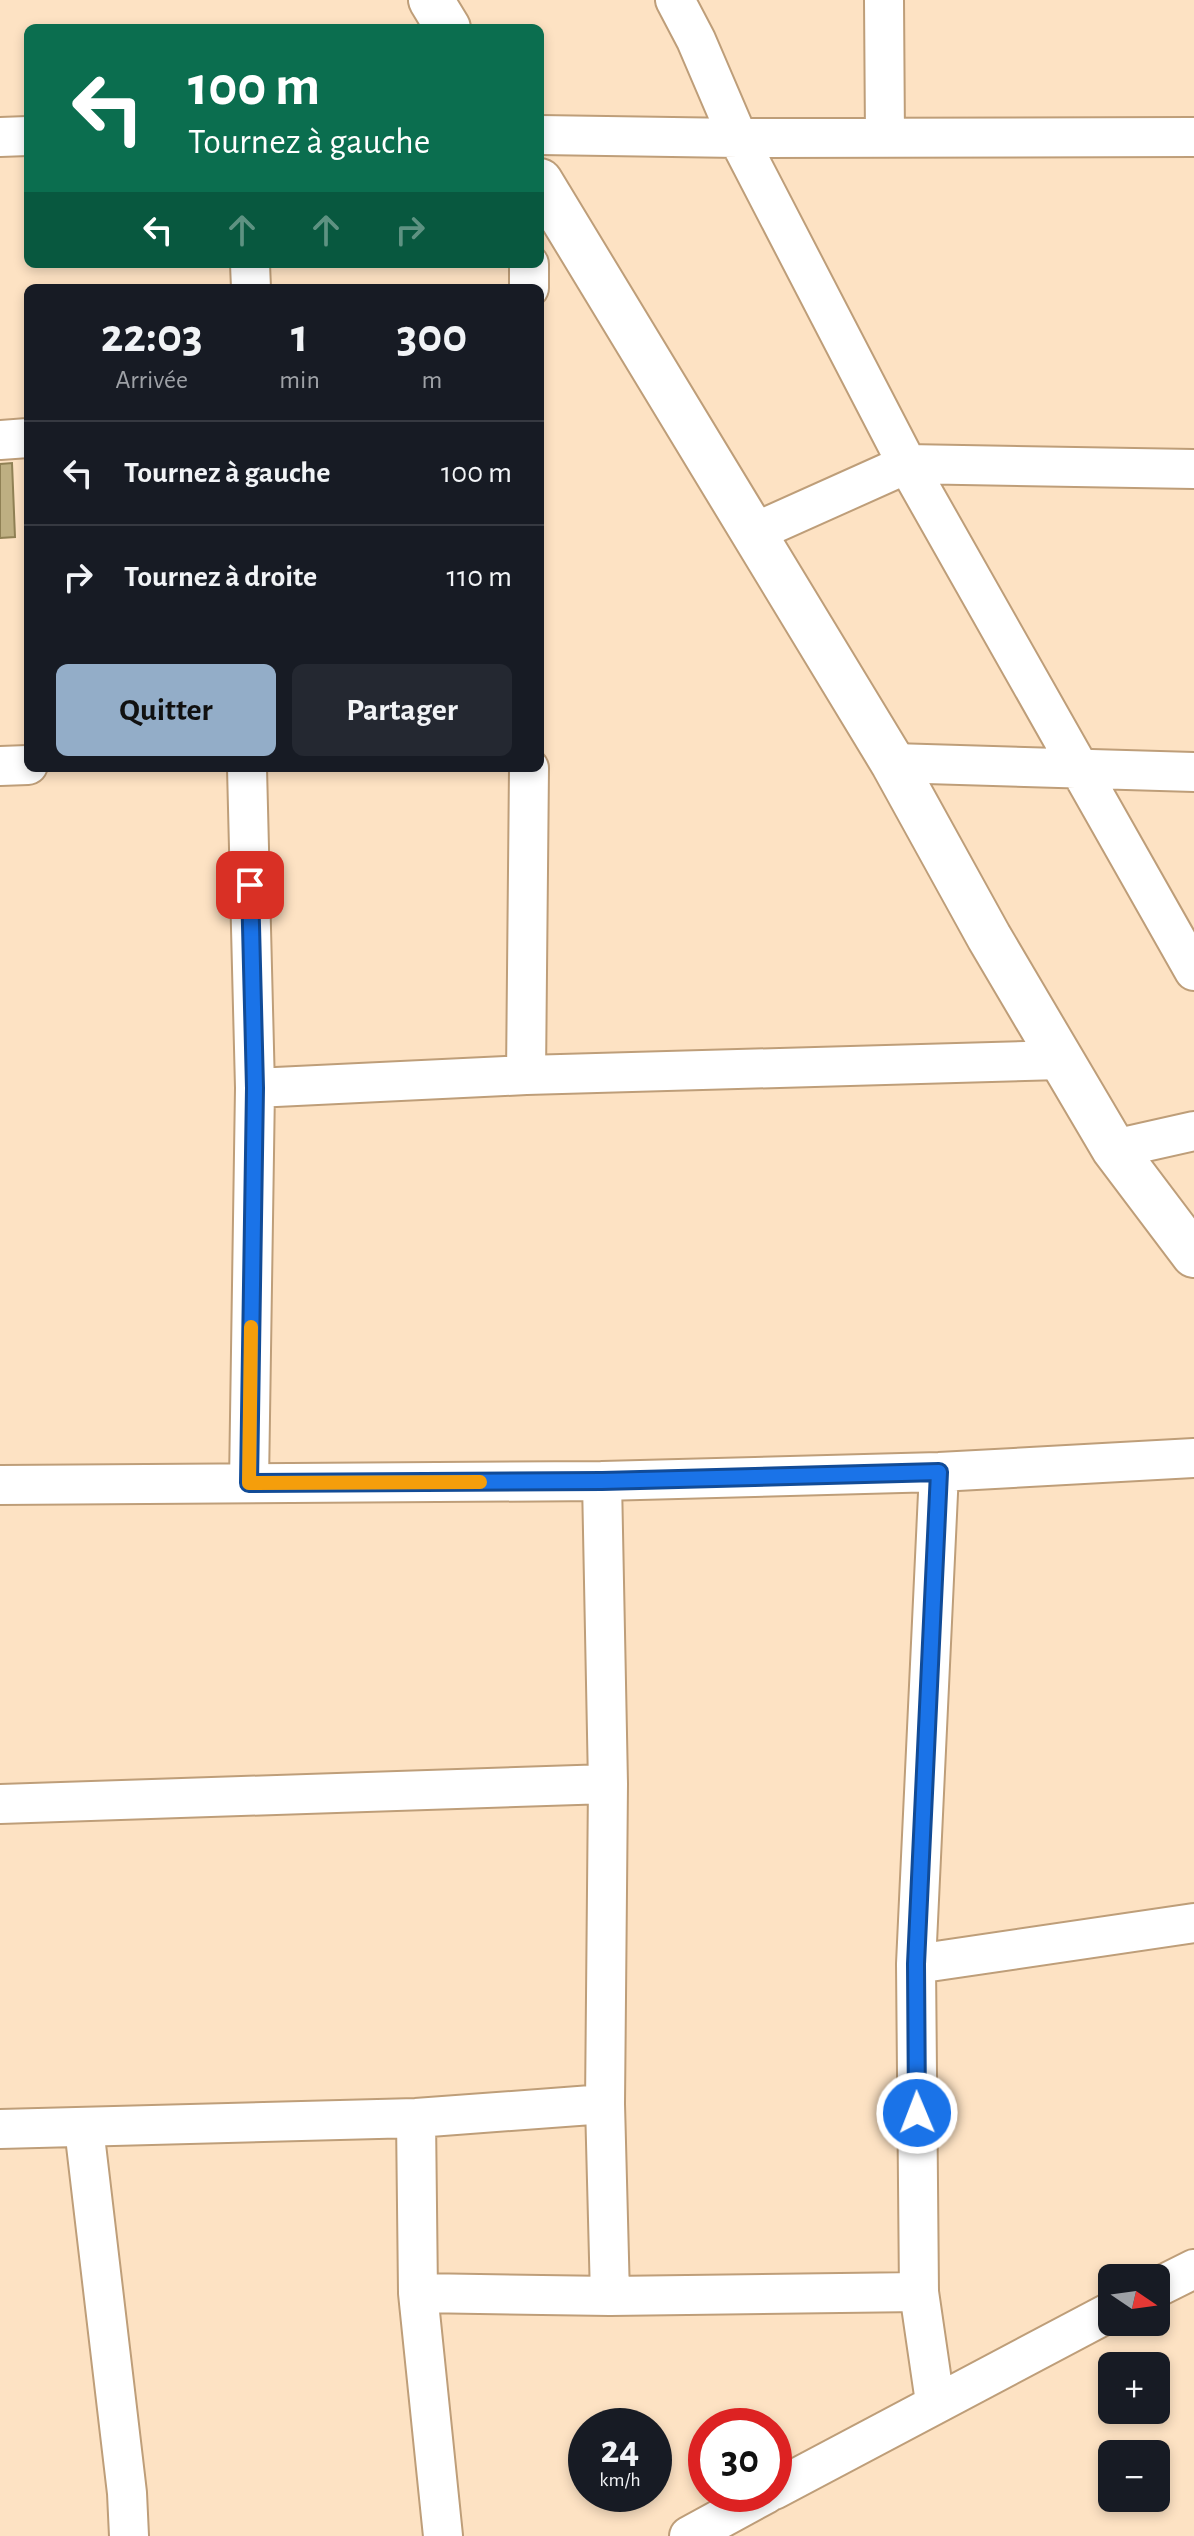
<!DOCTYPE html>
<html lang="fr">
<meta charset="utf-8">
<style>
body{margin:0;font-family:"Alegreya Sans",sans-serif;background:#242831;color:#f1f3f6;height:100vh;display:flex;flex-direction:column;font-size:30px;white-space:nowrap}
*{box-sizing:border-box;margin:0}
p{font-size:26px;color:#9ea1a6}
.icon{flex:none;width:44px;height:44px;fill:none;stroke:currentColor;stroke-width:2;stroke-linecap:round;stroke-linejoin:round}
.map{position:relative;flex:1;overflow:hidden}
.drawer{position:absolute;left:24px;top:284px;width:520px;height:488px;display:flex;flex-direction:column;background:#171b24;border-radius:12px;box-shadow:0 4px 12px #0003}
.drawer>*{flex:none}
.hud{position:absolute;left:24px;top:24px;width:520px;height:244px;border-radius:12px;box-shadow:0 4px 12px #0003;background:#0b6e4f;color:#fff;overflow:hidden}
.needle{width:52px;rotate:103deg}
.tools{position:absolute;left:1098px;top:2264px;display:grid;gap:16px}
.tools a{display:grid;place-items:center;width:72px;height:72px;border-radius:12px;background:#171b24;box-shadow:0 4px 12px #0003;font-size:40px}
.speed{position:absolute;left:568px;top:2408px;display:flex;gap:16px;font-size:40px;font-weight:700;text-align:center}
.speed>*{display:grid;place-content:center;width:104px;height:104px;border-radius:50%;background:#171b24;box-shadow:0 4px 12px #0003;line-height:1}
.speed small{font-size:20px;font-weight:400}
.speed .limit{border:12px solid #d22;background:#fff;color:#111}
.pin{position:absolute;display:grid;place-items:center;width:68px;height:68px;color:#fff;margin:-34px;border-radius:16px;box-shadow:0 4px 12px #0006}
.me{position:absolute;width:88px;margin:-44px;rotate:359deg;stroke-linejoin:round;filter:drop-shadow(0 0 6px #0008)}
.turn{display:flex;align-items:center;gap:28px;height:168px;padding:0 32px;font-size:36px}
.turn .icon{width:104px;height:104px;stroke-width:2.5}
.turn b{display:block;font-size:56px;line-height:68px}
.lanes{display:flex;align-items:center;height:76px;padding:0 32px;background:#0003;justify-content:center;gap:40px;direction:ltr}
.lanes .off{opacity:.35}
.eta{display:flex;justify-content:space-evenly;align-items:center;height:136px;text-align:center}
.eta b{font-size:48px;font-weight:600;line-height:56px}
.action{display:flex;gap:16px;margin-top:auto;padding:16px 32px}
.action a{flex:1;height:92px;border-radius:12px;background:#93adc8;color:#111;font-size:32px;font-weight:600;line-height:92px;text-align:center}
.action a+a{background:#242831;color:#f1f3f6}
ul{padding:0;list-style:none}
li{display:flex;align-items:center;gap:24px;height:104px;padding:0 32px;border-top:2px solid #363941}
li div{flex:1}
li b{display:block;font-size:30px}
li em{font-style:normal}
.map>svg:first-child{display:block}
.building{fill:#beaf82;stroke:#908155;stroke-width:2}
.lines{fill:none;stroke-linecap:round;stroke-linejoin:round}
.minor-casing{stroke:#be9e79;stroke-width:42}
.secondary-casing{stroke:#be9e79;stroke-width:48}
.minor{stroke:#fff;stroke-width:38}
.secondary{stroke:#fff;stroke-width:44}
.route-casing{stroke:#114b97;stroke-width:20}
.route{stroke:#1a73e8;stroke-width:14}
.slow{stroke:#f59e0b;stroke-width:14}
</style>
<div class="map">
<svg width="1194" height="2536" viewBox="0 0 1194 2536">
<rect width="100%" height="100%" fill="#fde2c3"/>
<path class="building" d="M12,463L15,537L0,538V464Z"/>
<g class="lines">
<defs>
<path id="minor" d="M675,0L696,40L738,138L907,464L1194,971
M884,0L885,137
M540,135L738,138L1194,137
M0,137L28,136
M250,264L251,288
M529,264V288
M0,440L28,438
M753,533L907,464L1194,469
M893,763L1194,772
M0,766L28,765
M247,768L255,1088L249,1483
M526,1075L529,768
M255,1088L526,1075L1061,1060
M1114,1149L1194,1131
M602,1481L608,1784L605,2104L610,2296
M0,1485L602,1481L939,1472L1194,1458
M0,1804L608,1784
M916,1964L1194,1923
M416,2118L418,2293L443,2536
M84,2128L127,2493L129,2536
M0,2129L416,2118L605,2104
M1156,2288L1194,2269
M418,2293L610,2296L919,2292
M935,2402L919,2292L916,1964L939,1472
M774,2490L1112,2311
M689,2536L766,2494"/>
<path id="secondary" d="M431,0L448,28
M540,181L893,763L989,937L1114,1149L1194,1255"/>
</defs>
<use href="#minor" class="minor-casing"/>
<use href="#secondary" class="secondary-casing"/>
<use href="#minor" class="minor"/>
<use href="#secondary" class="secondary"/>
</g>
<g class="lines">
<defs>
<path id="route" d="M250,885L255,1088L249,1483L602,1481L939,1472L916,1964L917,2113"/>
</defs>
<use href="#route" class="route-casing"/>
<use href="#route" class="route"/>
<path class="slow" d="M251,1327L249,1483L480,1482"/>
</g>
</svg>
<div class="tools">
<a><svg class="needle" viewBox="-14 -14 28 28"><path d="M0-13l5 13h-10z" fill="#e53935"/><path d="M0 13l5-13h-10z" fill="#9ea1a6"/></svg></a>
<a>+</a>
<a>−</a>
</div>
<div class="speed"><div>24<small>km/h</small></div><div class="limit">30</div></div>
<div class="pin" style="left:250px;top:885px;background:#d93025"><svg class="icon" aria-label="arrive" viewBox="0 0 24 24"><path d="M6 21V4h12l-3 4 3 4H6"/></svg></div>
<svg class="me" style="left:917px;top:2113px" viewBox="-20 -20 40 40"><circle r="17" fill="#1a73e8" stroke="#fff" stroke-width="3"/><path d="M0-11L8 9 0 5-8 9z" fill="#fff"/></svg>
<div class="hud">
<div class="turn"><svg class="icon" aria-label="left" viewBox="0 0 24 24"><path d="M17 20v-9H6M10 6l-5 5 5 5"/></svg><div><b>100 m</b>Tournez à gauche</div></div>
<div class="lanes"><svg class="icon" aria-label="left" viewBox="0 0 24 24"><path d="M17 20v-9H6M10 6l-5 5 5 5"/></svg><svg class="icon off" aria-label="ahead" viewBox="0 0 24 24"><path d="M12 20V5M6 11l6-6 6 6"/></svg><svg class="icon off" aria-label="ahead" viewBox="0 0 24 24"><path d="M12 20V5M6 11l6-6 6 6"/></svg><svg class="icon off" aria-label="right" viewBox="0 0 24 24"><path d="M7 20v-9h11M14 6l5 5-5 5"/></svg></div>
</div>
<section class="drawer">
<div class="eta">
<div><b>22:03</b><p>Arrivée</p></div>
<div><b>1</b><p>min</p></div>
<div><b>300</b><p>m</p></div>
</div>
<ul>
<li><svg class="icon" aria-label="left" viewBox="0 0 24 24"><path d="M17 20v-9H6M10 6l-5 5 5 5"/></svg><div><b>Tournez à gauche</b></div><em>100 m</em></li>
<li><svg class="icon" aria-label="right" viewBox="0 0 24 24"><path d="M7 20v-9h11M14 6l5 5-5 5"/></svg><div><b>Tournez à droite</b></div><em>110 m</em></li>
</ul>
<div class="action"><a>Quitter</a><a>Partager</a></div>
</section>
</div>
